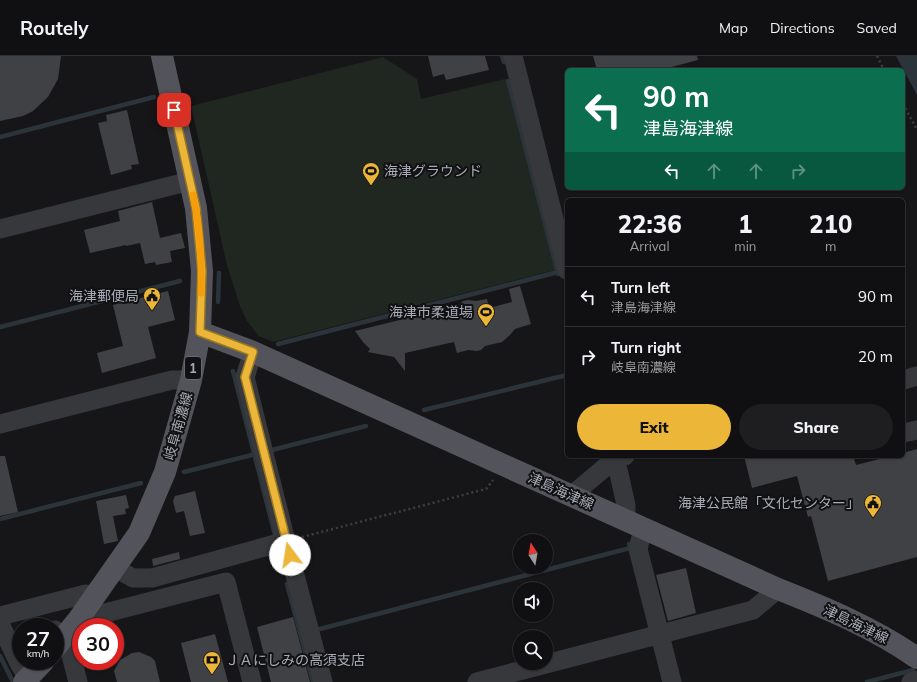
<!DOCTYPE html>
<meta charset="utf-8">
<style>
body{margin:0;font-family:Mulish,"Noto Sans JP",sans-serif;background:#1e1e20;color:#f1f3f6;height:100vh;display:flex;flex-direction:column;font-size:15px;white-space:nowrap}
*{box-sizing:border-box;margin:0}
p{font-size:13px;color:#9c9d9f}
.icon{flex:none;width:22px;height:22px;fill:none;stroke:currentColor;stroke-width:2;stroke-linecap:round;stroke-linejoin:round}
.map{position:relative;flex:1;overflow:hidden}
.panel{position:absolute;left:565px;top:142px;width:340px;height:260px;display:flex;flex-direction:column;background:#101012;border-radius:6px;box-shadow:0 1px 3px #0004,0 0 0 1px #303032}
.panel>*{flex:none}
.guide{position:absolute;left:565px;top:12px;width:340px;height:122px;border-radius:6px;box-shadow:0 1px 3px #0004,0 0 0 1px #303032;background:#0b6e4f;color:#fff;overflow:hidden}
.needle{width:26px;rotate:349deg}
.fabs{position:absolute;left:513px;top:478px;display:grid;gap:8px}
.fabs a{display:grid;place-items:center;width:40px;height:40px;border-radius:50%;background:#101012;box-shadow:0 1px 3px #0004,0 0 0 1px #303032;font-size:20px}
.speed{position:absolute;left:12px;top:562px;display:flex;gap:8px;font-size:20px;font-weight:700;text-align:center}
.speed>*{display:grid;place-content:center;width:52px;height:52px;border-radius:50%;background:#101012;box-shadow:0 1px 3px #0004,0 0 0 1px #303032;line-height:1}
.speed small{font-size:10px;font-weight:400}
.speed .limit{border:6px solid #d22;background:#fff;color:#111}
.pin{position:absolute;display:grid;place-items:center;width:34px;height:34px;color:#fff;margin:-17px;border-radius:8px;box-shadow:0 2px 6px #0006}
.me{position:absolute;width:44px;margin:-22px;rotate:346deg;stroke-linejoin:round;filter:drop-shadow(0 0 3px #0008)}
.turn{display:flex;align-items:center;gap:14px;height:84px;padding:0 12px;font-size:18px}
.turn .icon{width:52px;height:52px;stroke-width:2.5}
.turn b{display:block;font-size:28px;line-height:34px}
.lanes{display:flex;align-items:center;height:38px;padding:0 12px;background:#0003;justify-content:center;gap:20px;direction:ltr}
.lanes .off{opacity:.35}
.eta{display:flex;justify-content:space-evenly;align-items:center;height:68px;text-align:center}
.eta b{font-size:24px;font-weight:800;line-height:28px}
.action{display:flex;gap:8px;margin-top:auto;padding:8px 12px}
.action a{flex:1;height:46px;border-radius:24px;background:#ecb639;color:#111;font-size:16px;font-weight:800;line-height:46px;text-align:center}
.action a+a{background:#1e1e20;color:#f1f3f6}
ul{padding:0;list-style:none}
li{display:flex;align-items:center;gap:12px;height:60px;padding:0 12px;border-top:1px solid #303032}
li div{flex:1}
li b{display:block;font-size:15px}
li em{font-style:normal}
header{display:flex;align-items:center;gap:24px;box-sizing:border-box;height:56px;padding:0 20px;background:#101012;border-bottom:1px solid #303032}
header strong{font-size:19px}
nav{display:flex;gap:22px;margin-inline-start:auto;font-size:14px}
.map>svg:first-child{display:block}
.green{fill:#202721}
.water{fill:#2c343b}
.lines{fill:none;stroke-linecap:round;stroke-linejoin:round}
.stream{stroke:#2c343b;stroke-width:4.5}
.building{fill:#404144}
.path{stroke:#3d3e43;stroke-width:2.5;stroke-dasharray:2 3;stroke-linecap:butt}
.minor{stroke:#37383c;stroke-width:19}
.major{stroke:#53545b;stroke-width:22}
.route-casing{stroke:#997625;stroke-width:10}
.route{stroke:#ecb639;stroke-width:7}
.slow{stroke:#f59e0b;stroke-width:7}
.labels{text-anchor:middle;dominant-baseline:central;stroke-width:4;stroke-linejoin:round;paint-order:stroke}
.shield{fill:#111113;stroke:#7b7e86;stroke-width:1}
.shield-label{font-size:13px;font-weight:bold;fill:#a8acb7}
.poi-label{font-size:14px;fill:#a8acb7;stroke:#111113;text-anchor:end}
.street-label{font-size:14px;fill:#a8acb7;stroke:#111113}
</style>
<header>
<strong>Routely</strong>
<nav><a>Map</a><a>Directions</a><a>Saved</a></nav>
</header>
<div class="map">
<svg width="917" height="626" viewBox="0 0 917 626">
<rect width="100%" height="100%" fill="#161618"/>
<path class="green" d="M383,1L417,23L421,43L505,23L555,214L273,286L259,280L247,265L240,250L227,209L191,50Z"/>
<path class="water" d="M896,0H917V39Z"/>
<g class="lines">
<path class="stream" d="M502,0L504,6
M508,25L558,218
M0,81L154,41
M218,246L219,217
M0,271L180,225
M278,288L558,216
M233,315L275,479
M424,354L567,319
M268,395L366,370
M184,416L256,398
M0,463L141,427
M287,528L313,626
M316,574L630,492L629,488
M0,600L12,624
M867,626L913,614"/>
</g>
<path class="building" d="M0,0H61L58,23L48,41L33,55L23,60L0,65Z
M428,0H485L489,14L446,24L444,18L433,21Z
M593,0H697L698,4L660,14H597Z
M127,54L139,108L131,109L132,113L111,119L98,67L107,65L106,59Z
M152,146L160,182L181,177L185,192L170,195L172,206L156,209L155,206L145,208L140,187L126,190V189L90,197L84,174L120,165L118,155Z
M520,230L531,268L515,273L510,279L502,286L485,290L481,294L477,295L468,294L457,297L454,286L405,297V315L394,301L368,296L370,293L363,286L355,275L457,250L463,245L468,244L476,245L487,243L489,252L512,246L509,233Z
M168,235L175,264L148,271L156,302L102,317L97,297L123,290L113,249Z
M917,393V501L828,525L811,460L808,461L797,420L752,432L744,400H853L856,409L891,400H903V397Z
M0,400H5L18,456L0,460Z
M195,435L205,477L190,480L184,455L176,457L173,445L175,440Z
M126,439L129,452L125,453L126,458L113,460L118,485L104,488L96,445Z
M179,496L180,503L153,510L152,503Z
M686,512L696,557L668,565L656,519Z
M293,561L310,626H271L257,571Z
M215,578L228,626H191L181,587Z
M139,596L151,601L155,605L160,626H117L114,615L120,604L132,597Z"/>
<g class="lines">
<path class="path" d="M877,0L884,14
M903,48L917,74
M302,481L486,433L493,424"/>
<path class="minor" d="M513,0L567,214
M0,173L190,125
M903,324L917,320
M0,368L172,324H191
M903,377L917,374
M615,400L626,449V465
M571,440L616,402L625,400
M645,474L641,481L638,493L672,626
M286,485L323,626
M115,512L133,522H152L286,485L245,321L253,296
M0,560L86,538L95,540
M78,564L226,526L252,626
M0,568L19,607L30,626
M55,574L66,580L78,626
M477,626L753,554L778,533
M911,626L917,624"/>
<path class="major" d="M200,276L253,296L778,533C826,552 874,572 917,602
M55,592L78,564L139,477L165,416L191,324L200,276L202,215L196,152L162,0
M24,626L44,605"/>
</g>
<g class="lines">
<defs>
<path id="route" d="M174,54L196,152L202,215L200,276L253,296L245,321L290,499"/>
</defs>
<use href="#route" class="route-casing"/>
<use href="#route" class="route"/>
<path class="slow" d="M193,139C200,171 202,205 201,237"/>
</g>
<defs>
<symbol id="stadium-pin" viewBox="-11 -11 22 30"><path d="M0 17L-7.5 6A9.5 9.5 0 1 1 7.5 6Z" fill="#ecb639" stroke="#111113"/><path d="M0-5a6.5 5 0 1 0 0 10a6.5 5 0 1 0 0-10ZM-3.5-1.8h7v3.6h-7Z" fill="#111"/></symbol>
<symbol id="civic-pin" viewBox="-11 -11 22 30"><path d="M0 17L-7.5 6A9.5 9.5 0 1 1 7.5 6Z" fill="#ecb639" stroke="#111113"/><path d="M-.6-6.5H3V-4.5H.6V-3L4-1V1h2V6H-6V1h2V-1L-.6-3ZM-1.2 2.5V6h2.4V2.5Z" fill="#111"/></symbol>
<symbol id="bank-pin" viewBox="-11 -11 22 30"><path d="M0 17L-7.5 6A9.5 9.5 0 1 1 7.5 6Z" fill="#ecb639" stroke="#111113"/><path d="M-6-4H6V4H-6ZM0-2.3a2.3 2.3 0 1 0 0 4.6a2.3 2.3 0 1 0 0-4.6Z" fill="#111"/></symbol>
</defs>
<g fill-rule="evenodd">
<use href="#stadium-pin" x="361" y="105" width="20" height="27"/>
<use href="#civic-pin" x="142" y="230" width="20" height="27"/>
<use href="#stadium-pin" x="476" y="246" width="20" height="27"/>
<use href="#civic-pin" x="863" y="437" width="20" height="27"/>
<use href="#bank-pin" x="202" y="594" width="20" height="27"/>
</g>
<g class="labels">
<rect class="shield" x="185" y="301" width="16" height="22" rx="3"/>
<g class="shield-label">
<text x="193" y="312">1</text>
</g>
<g class="poi-label">
<text x="384" y="115" text-anchor="start">海津グラウンド</text>
<text x="139" y="240">海津郵便局</text>
<text x="473" y="256">海津市柔道場</text>
<text x="860" y="447">海津公民館「文化センター」</text>
<text x="225" y="604" text-anchor="start">ＪＡにしみの高須支店</text>
</g>
<g class="street-label">
<text transform="translate(178 370) rotate(-74)">岐阜南濃線</text>
<text transform="translate(561 435) rotate(24)">津島海津線</text>
<text transform="translate(856 568) rotate(26)">津島海津線</text>
</g>
</g>
</svg>
<div class="fabs">
<a><svg class="needle" viewBox="-14 -14 28 28"><path d="M0-13l5 13h-10z" fill="#e53935"/><path d="M0 13l5-13h-10z" fill="#9c9d9f"/></svg></a>
<a><svg class="icon" aria-label="sound" viewBox="0 0 24 24"><path d="M4 9h4l5-4v14l-5-4H4zM17 9q2 3 0 6"/></svg></a>
<a><svg class="icon" aria-label="search" viewBox="0 0 24 24"><circle cx="10" cy="10" r="6"/><path d="M15 15l6 6"/></svg></a>
</div>
<div class="speed"><div>27<small>km/h</small></div><div class="limit">30</div></div>
<div class="pin" style="left:174px;top:54px;background:#d93025"><svg class="icon" aria-label="arrive" viewBox="0 0 24 24"><path d="M6 21V4h12l-3 4 3 4H6"/></svg></div>
<svg class="me" style="left:290px;top:499px" viewBox="-20 -20 40 40"><circle r="19" fill="#fff"/><path d="M0-13L10 11 0 6-10 11z" fill="#ecb639"/></svg>
<div class="guide">
<div class="turn"><svg class="icon" aria-label="left" viewBox="0 0 24 24"><path d="M17 20v-9H6M10 6l-5 5 5 5"/></svg><div><b>90 m</b>津島海津線</div></div>
<div class="lanes"><svg class="icon" aria-label="left" viewBox="0 0 24 24"><path d="M17 20v-9H6M10 6l-5 5 5 5"/></svg><svg class="icon off" aria-label="ahead" viewBox="0 0 24 24"><path d="M12 20V5M6 11l6-6 6 6"/></svg><svg class="icon off" aria-label="ahead" viewBox="0 0 24 24"><path d="M12 20V5M6 11l6-6 6 6"/></svg><svg class="icon off" aria-label="right" viewBox="0 0 24 24"><path d="M7 20v-9h11M14 6l5 5-5 5"/></svg></div>
</div>
<section class="panel">
<div class="eta">
<div><b>22:36</b><p>Arrival</p></div>
<div><b>1</b><p>min</p></div>
<div><b>210</b><p>m</p></div>
</div>
<ul>
<li><svg class="icon" aria-label="left" viewBox="0 0 24 24"><path d="M17 20v-9H6M10 6l-5 5 5 5"/></svg><div><b>Turn left</b><p>津島海津線</p></div><em>90 m</em></li>
<li><svg class="icon" aria-label="right" viewBox="0 0 24 24"><path d="M7 20v-9h11M14 6l5 5-5 5"/></svg><div><b>Turn right</b><p>岐阜南濃線</p></div><em>20 m</em></li>
</ul>
<div class="action"><a>Exit</a><a>Share</a></div>
</section>
</div>
